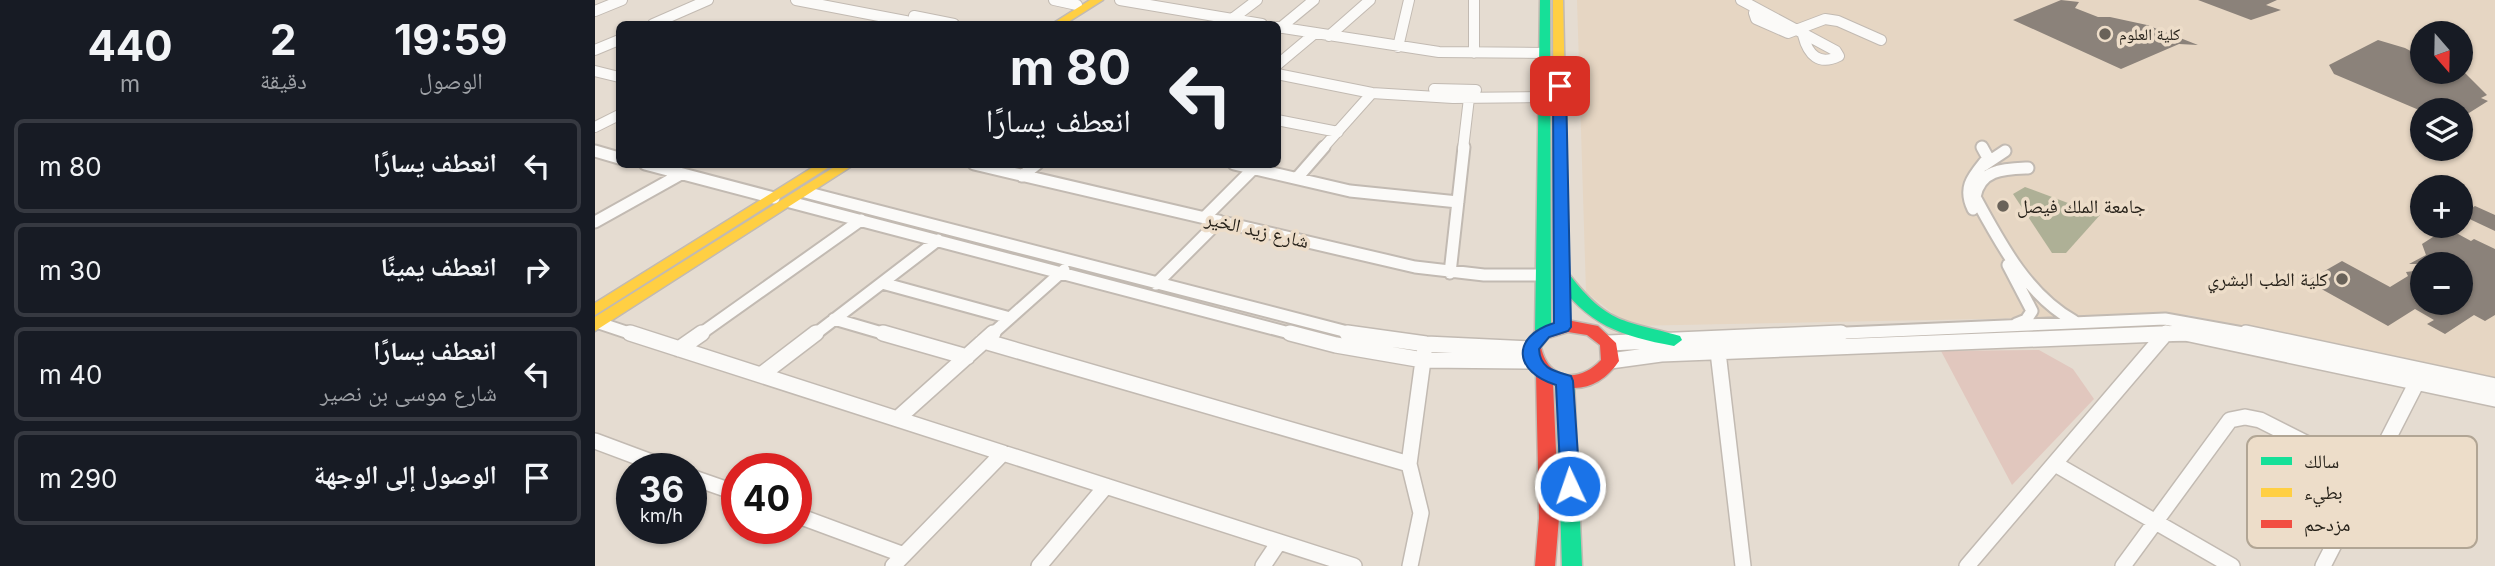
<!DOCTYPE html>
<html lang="ar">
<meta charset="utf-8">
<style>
body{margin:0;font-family:Inter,"Noto Naskh Arabic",sans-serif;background:#242831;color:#f1f3f6;direction:rtl;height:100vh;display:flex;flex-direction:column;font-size:26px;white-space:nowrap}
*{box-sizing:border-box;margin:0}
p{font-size:23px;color:#9ea1a6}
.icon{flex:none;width:38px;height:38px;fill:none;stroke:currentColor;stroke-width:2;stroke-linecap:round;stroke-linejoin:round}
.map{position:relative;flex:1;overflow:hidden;direction:ltr}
.details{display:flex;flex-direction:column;background:#171b24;width:595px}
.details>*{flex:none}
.guide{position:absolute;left:21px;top:21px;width:665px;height:147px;border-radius:10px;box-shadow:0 2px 5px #0004;direction:rtl;background:#171b24;color:#f1f3f6;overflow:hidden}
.needle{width:46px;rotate:160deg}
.controls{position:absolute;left:1815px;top:21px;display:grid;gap:14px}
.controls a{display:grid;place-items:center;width:63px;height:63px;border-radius:50%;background:#171b24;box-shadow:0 2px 5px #0004;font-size:35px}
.speed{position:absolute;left:21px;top:453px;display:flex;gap:14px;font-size:35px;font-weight:700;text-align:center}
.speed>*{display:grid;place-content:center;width:91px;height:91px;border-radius:50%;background:#171b24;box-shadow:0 2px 5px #0004;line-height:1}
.speed small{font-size:18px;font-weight:400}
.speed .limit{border:10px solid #d22;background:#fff;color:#111}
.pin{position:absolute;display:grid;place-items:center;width:60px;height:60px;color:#fff;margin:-30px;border-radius:14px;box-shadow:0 4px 10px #0006}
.me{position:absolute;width:77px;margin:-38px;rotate:357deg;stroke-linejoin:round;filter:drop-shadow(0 0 5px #0008)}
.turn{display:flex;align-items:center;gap:24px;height:147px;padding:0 35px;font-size:32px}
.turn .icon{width:91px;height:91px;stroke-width:2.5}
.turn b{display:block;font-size:49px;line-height:60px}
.eta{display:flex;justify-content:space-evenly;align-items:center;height:119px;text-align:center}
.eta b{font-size:42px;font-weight:700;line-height:49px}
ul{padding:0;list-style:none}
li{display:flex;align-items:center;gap:21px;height:94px;margin:0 14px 10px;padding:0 21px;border:4px solid #363941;border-radius:10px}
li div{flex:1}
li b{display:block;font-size:26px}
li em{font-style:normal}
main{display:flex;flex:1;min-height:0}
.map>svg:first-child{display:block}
.built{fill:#e6d6c3;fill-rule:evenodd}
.green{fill:#e1c7be}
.water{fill:#aeb096}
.building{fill:#8b827a}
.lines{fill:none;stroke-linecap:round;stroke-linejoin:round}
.street-far2-casing{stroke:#c2bab2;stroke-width:12}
.street-far1-casing{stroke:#c2bab2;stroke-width:15}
.street-casing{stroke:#c2bab2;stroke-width:18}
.fast-casing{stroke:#c2bab2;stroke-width:3}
.slow-casing{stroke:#c2bab2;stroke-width:3}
.jam-casing{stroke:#c2bab2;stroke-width:3}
.street-far2{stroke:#fbfaf8;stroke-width:10}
.street-far1{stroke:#fbfaf8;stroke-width:11}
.street{stroke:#fbfaf8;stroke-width:15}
.fast{fill:#16e098;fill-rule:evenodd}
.slow{fill:#ffcf43;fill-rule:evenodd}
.jam{fill:#f24e42;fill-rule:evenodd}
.route{fill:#1a73e8;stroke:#114b97;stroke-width:2}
.poi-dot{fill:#696259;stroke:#edddc9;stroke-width:2.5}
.labels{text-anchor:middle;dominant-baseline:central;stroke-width:7;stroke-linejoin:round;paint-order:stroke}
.far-poi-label{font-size:16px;fill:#262119;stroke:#edddc9;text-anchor:start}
.poi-label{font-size:19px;fill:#262119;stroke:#edddc9;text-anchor:start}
.street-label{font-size:19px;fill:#262119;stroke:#edddc9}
.key{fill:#edddc9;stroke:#b1a594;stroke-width:2}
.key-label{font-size:19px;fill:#262119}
</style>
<main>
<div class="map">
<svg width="1900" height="566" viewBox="0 0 1900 566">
<rect width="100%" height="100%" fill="#e5dcd1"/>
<path class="built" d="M982,0H1900V380L1594,315L1034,326L991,292ZM1827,33H1866V72H1827ZM1827,110H1866V149H1827ZM1827,187H1866V226H1827ZM1827,264H1866V303H1827Z"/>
<path class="green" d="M1444,350L1478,369L1499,399L1417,485L1346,351Z"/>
<path class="water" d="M1430,187L1505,215L1471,253H1457L1418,194Z"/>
<path class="building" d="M1466,0L1484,2L1480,8L1503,17H1515L1552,25L1603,45L1584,44L1526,69L1418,20Z
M1603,0H1682L1671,5L1686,10L1656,20Z
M1783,40L1810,48L1827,57V72H1869L1892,95L1886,98L1893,101L1866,118V110H1824L1739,74L1734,65Z
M1880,206L1900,215V231L1866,215Z
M1852,228L1876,241L1879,239L1900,249V315L1890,321L1879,315L1850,334L1832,324L1839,320L1820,309L1793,326L1712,281L1747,261L1795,287L1813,276L1811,272L1827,270V303H1866V264H1814L1831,255L1827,244Z"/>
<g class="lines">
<defs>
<path id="street-far2" d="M201,0L326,24
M459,0L482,5
M525,0L667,24
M879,0V53
M1146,0L1241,51L1244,56C1224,66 1213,55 1208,35
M1163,10L1159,13L1161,19L1193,33L1230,19L1243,21L1286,40
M0,11L27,0
M319,16L359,24
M637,19L662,0
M58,24L113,0
M682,27L844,52L950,53
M685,28L719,0
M734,36L775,0
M803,47L814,0
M0,50L24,40
M682,65L719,34
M0,71L24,77
M682,74L777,93L858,98L951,97
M839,89L881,90
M682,120L743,132
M0,127L24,115
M727,149L777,93
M868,149L874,98"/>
<path id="street-far1" d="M0,151L24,158
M50,164L179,198
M379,164L820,267L889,275H947
M639,164L755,191L863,202
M1389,165L1410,151
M1433,168C1409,169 1385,169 1380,197C1405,243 1432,295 1479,321
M427,176L442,164
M702,178L729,147
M210,192L764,335
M195,202L702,335
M1378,209C1367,186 1379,176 1393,158L1387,147
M609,218L658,169
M0,222L86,174
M1413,265L1437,311L1431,320L1421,324
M855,273L869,147
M287,283L415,318
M561,284L624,221
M239,319L294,335
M4,323L40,335
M104,335L266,220
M219,335L343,240
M396,335L469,270
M1205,335L1570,319L1659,335
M1547,335H1598"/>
<path id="street" d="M35,333L759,566
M288,333L372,357
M695,333L741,345L828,360L937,361
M752,333L831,344L936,349
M1651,333L1900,386
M389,341L814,464
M1013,343L1246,333
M84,349L107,333
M1123,352L1148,566
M1015,361L1066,354L1590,333L1900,399
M166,375L221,333
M302,419L398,333
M0,441L75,469
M1460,464L1637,566
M96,477L142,493
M201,515L309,555
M298,566L408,453
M444,566L511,486
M668,566L684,542
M815,566L826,513L814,464L829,353
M1372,566L1571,333
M1528,566L1635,420L1650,417L1665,420L1774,475
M1728,566L1822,382"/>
<path id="fast" d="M945,0H955L956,333L948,339L940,333Z
M968,273L974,274C1013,325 1029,320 1085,336L1087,340L1079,346C1026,336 992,325 960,278Z
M970,375L976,377L979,381L987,566H967L961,381L964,377Z"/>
<path id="slow" d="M495,0H508L470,24H457Z
M958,0H968L975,326L967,332L959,326Z
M223,164H239L0,315V303Z
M244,164H260L0,331V317Z"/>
<path id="jam" d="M972,320L1003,326L1021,343L1024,361C1008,385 985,394 958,384L964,518L960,566H940L944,518L941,373L931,356L929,346L941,330ZM973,332L992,335L1005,345L1006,360C985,383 953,381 946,347L953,338Z"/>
</defs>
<use href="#street-far2" class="street-far2-casing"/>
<use href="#street-far1" class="street-far1-casing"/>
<use href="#street" class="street-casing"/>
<use href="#fast" class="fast-casing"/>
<use href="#slow" class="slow-casing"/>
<use href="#jam" class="jam-casing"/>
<use href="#street-far2" class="street-far2"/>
<use href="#street-far1" class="street-far1"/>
<use href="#street" class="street"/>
<use href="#fast" class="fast"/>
<use href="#slow" class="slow"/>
<use href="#jam" class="jam"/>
</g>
<path class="route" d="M965,82L971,86L976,327L973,331L954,337L944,349C945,369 959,371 976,376L978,381L985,486L982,492L975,494L969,492L966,486L961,385C919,372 915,337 959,323L958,86Z"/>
<g class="poi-dot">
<circle cx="1510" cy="34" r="7"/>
<circle cx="1408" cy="206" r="7"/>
<circle cx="1747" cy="279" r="7"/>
</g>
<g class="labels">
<g class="far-poi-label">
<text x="1524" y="34">كلية العلوم</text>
</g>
<g class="poi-label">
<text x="1422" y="206">جامعة الملك فيصل</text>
<text x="1733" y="279" text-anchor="end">كلية الطب البشري</text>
</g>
<g class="street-label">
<text transform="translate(662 230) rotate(13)">شارع زيد الخير</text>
</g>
</g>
<rect x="1652" y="436" width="230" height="112" rx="10" class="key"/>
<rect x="1666" y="457" width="31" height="8" fill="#16e098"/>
<rect x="1666" y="488" width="31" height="9" fill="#ffcf43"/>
<rect x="1666" y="520" width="31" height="8" fill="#f24e42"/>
<g class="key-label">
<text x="1709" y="468">سالك</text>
<text x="1709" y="499">بطيء</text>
<text x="1709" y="531">مزدحم</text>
</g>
</svg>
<div class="controls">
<a><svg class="needle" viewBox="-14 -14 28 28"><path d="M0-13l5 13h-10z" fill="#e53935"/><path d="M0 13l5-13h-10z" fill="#9ea1a6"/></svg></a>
<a><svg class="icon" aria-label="layers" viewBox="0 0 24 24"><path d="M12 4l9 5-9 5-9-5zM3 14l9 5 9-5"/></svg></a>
<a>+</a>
<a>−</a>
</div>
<div class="speed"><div>36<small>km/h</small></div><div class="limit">40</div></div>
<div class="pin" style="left:965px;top:86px;background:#d93025"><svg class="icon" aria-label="arrive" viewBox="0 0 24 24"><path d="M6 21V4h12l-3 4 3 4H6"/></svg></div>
<svg class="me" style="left:975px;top:486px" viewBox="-20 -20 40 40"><circle r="17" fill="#1a73e8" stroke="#fff" stroke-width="3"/><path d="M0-11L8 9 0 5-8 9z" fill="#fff"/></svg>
<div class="guide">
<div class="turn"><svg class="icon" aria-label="left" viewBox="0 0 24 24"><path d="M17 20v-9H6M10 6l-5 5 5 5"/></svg><div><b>80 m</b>انعطف يسارًا</div></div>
</div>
</div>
<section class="details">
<div class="eta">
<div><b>19:59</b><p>الوصول</p></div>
<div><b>2</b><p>دقيقة</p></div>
<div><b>440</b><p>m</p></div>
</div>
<ul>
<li><svg class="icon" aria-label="left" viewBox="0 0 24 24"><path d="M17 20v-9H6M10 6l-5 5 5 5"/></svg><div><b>انعطف يسارًا</b></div><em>80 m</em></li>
<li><svg class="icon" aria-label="right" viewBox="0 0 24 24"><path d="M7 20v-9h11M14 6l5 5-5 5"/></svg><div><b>انعطف يمينًا</b></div><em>30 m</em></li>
<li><svg class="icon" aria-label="left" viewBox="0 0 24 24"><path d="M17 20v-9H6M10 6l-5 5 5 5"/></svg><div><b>انعطف يسارًا</b><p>شارع موسى بن نصير</p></div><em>40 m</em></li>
<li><svg class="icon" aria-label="arrive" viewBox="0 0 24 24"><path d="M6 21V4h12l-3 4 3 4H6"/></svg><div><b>الوصول إلى الوجهة</b></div><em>290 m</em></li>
</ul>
</section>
</main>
